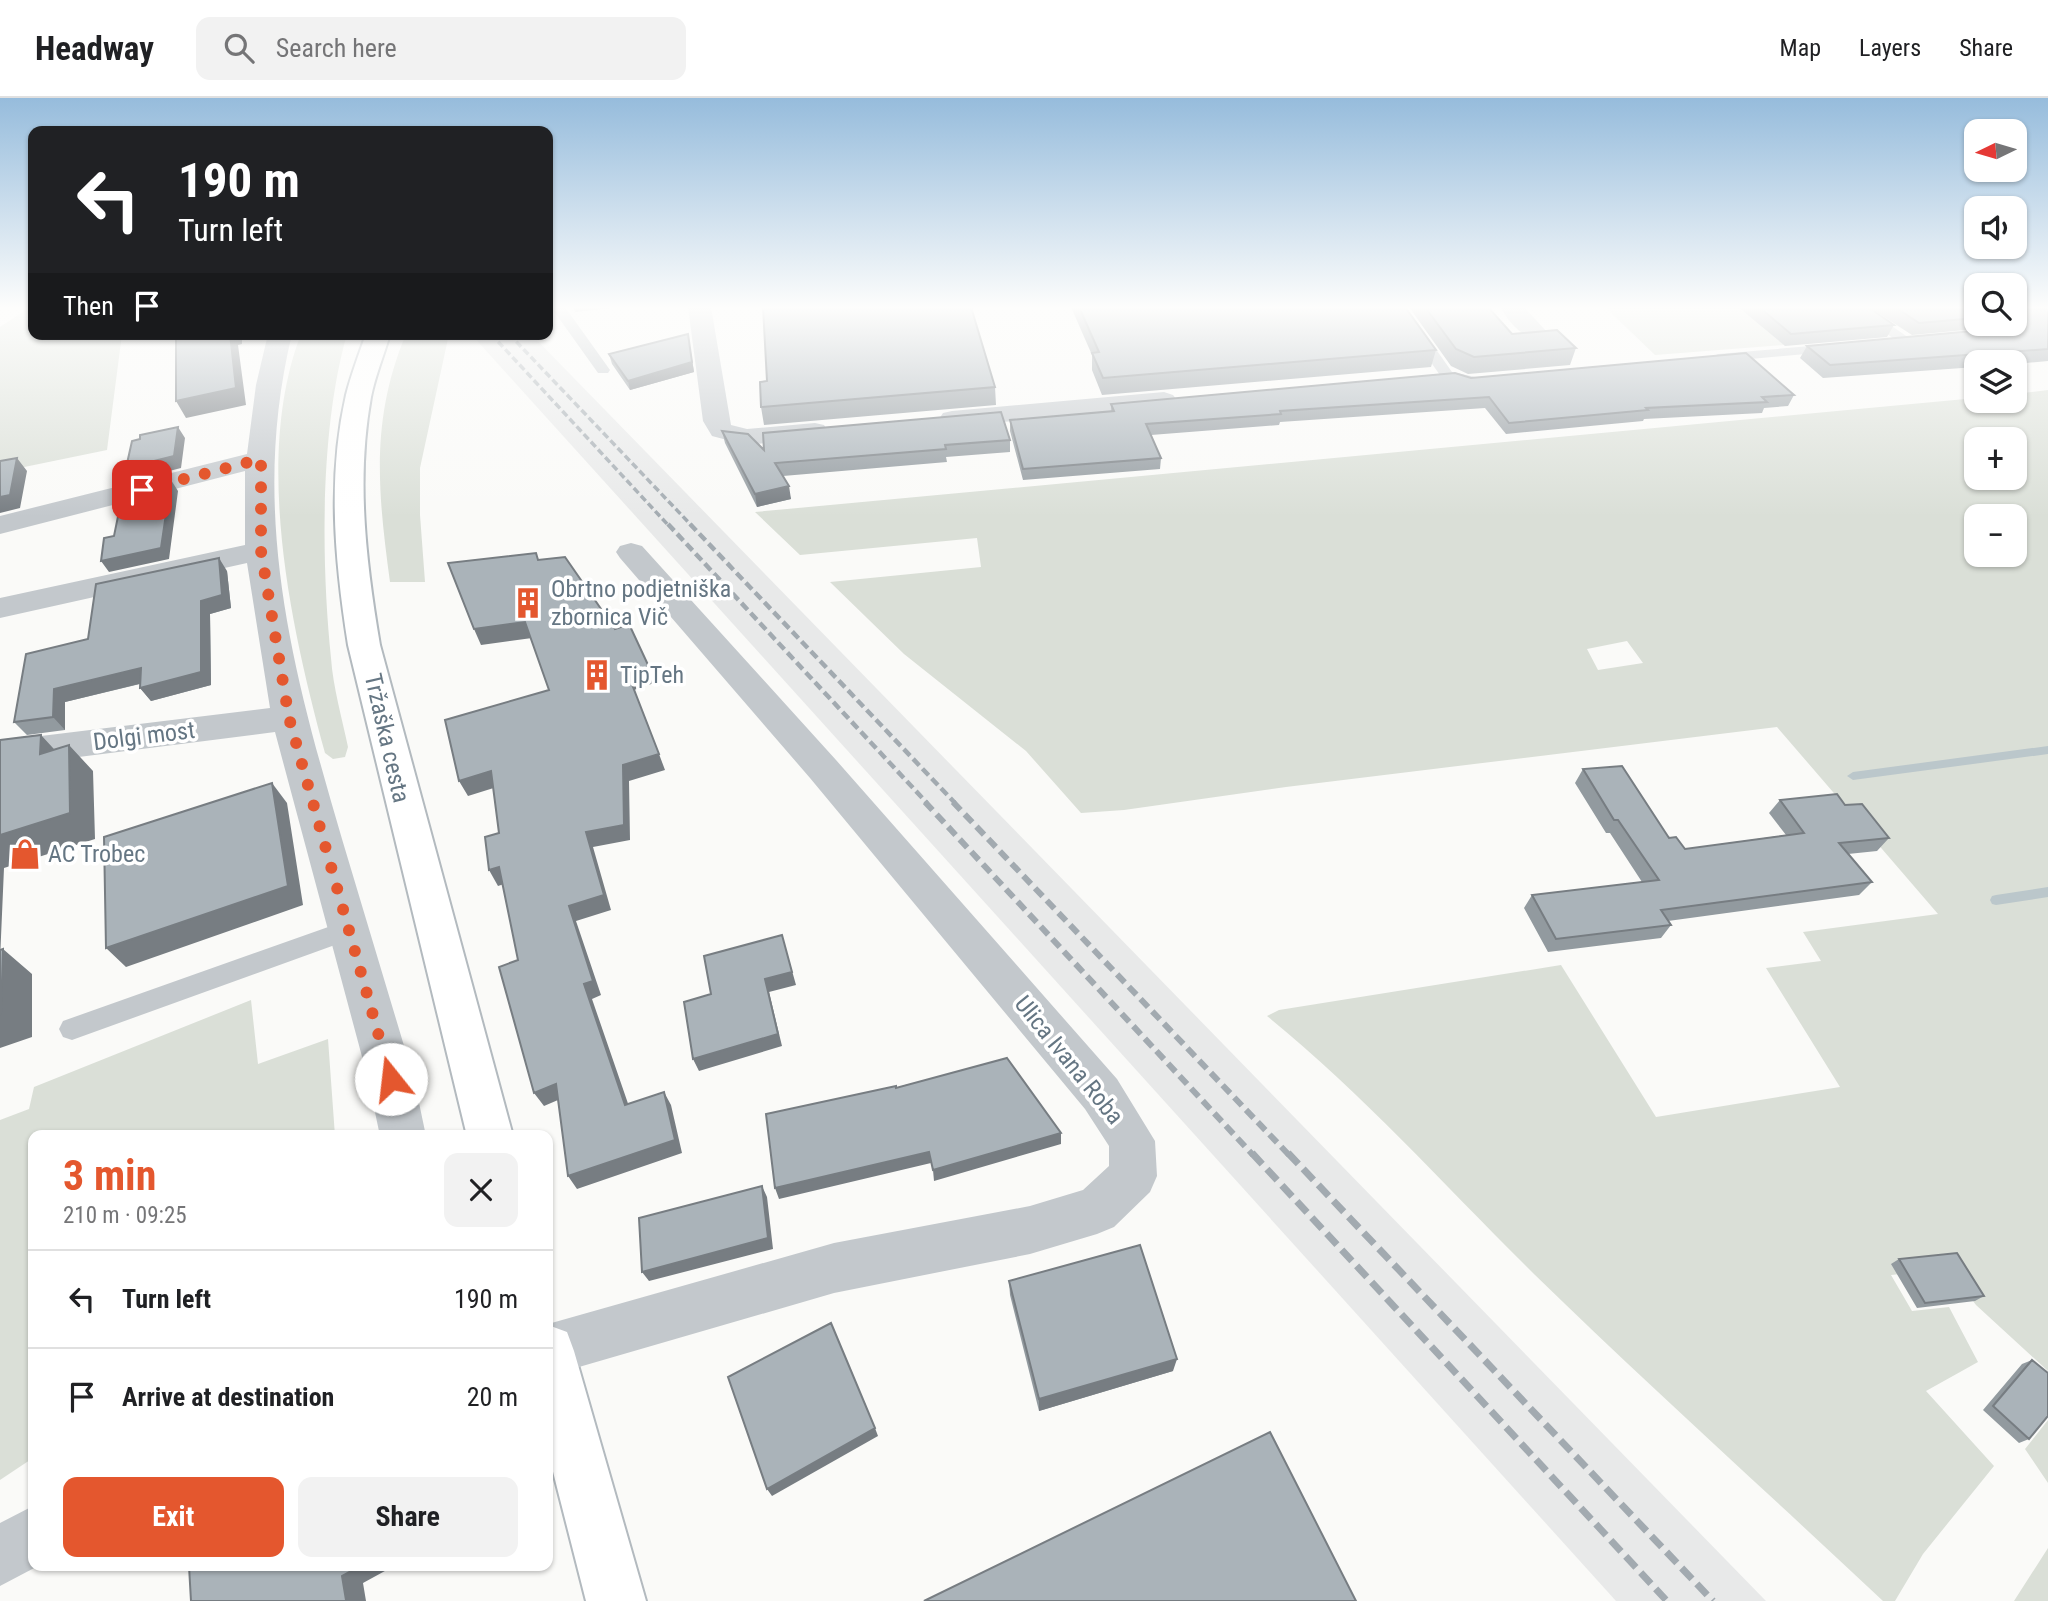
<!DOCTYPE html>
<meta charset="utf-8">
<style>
body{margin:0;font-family:"Roboto Condensed",sans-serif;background:#f2f2f2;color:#202124;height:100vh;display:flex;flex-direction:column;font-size:26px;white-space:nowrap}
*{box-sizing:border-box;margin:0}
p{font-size:23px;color:#757577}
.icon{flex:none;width:38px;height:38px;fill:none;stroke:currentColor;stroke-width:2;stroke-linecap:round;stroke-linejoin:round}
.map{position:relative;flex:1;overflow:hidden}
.details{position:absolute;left:28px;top:1032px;width:525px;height:441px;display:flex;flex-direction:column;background:#fff;border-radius:14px;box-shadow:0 2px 5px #0004}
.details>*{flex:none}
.banner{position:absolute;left:28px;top:28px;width:525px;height:214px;border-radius:14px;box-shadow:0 2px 5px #0004;background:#202124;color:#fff;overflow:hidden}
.needle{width:46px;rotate:265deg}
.tools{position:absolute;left:1964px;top:21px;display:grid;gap:14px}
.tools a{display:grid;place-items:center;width:63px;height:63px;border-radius:14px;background:#fff;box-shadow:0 2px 5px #0004;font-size:35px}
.pin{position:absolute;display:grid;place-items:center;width:60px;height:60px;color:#fff;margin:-30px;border-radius:14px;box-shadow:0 4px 10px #0006}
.me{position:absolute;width:77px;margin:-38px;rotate:344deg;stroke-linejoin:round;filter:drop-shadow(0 0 5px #0008)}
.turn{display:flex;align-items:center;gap:24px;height:147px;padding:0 35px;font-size:32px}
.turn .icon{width:91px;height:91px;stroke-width:2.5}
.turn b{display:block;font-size:49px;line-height:60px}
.then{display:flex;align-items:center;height:66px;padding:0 35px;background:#0003;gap:14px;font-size:26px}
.round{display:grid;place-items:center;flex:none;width:74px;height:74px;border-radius:14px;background:#f2f2f2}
.overview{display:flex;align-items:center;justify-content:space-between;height:119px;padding:0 35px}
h1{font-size:42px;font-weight:700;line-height:52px;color:#e4572e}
.button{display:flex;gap:14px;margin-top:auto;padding:14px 35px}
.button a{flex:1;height:80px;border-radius:14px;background:#e4572e;color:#fff;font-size:28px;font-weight:700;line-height:80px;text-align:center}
.button a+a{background:#f2f2f2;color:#202124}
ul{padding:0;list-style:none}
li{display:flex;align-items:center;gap:21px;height:98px;padding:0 35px;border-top:2px solid #e0e0e0}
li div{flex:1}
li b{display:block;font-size:26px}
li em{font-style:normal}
header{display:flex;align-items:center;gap:42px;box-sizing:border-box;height:98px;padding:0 35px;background:#fff;border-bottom:2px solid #e0e0e0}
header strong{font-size:33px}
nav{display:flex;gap:38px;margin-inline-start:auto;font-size:24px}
.search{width:490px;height:63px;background:#f2f2f2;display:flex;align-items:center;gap:18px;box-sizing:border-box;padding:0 24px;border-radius:14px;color:#757577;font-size:26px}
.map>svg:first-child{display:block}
.built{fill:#e8e9e9}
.green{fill:#dadfd7;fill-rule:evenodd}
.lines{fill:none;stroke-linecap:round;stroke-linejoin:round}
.stream{fill:#bbc7cb;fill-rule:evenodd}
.secondary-casing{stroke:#b3babf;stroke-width:4}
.service{fill:#c3c8cc;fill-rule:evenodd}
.minor{fill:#c3c8cc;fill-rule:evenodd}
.secondary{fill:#fff;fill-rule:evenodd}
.rail-far3{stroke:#a2aab0;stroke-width:3.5;stroke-dasharray:7 3.5;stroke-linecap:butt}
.rail-far2{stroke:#a2aab0;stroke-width:4.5;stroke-dasharray:9 4.5;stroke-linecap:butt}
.rail-far1{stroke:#a2aab0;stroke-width:6;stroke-dasharray:11 6;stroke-linecap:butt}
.rail{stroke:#a2aab0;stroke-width:7;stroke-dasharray:15 7;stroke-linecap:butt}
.wall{fill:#929a9f}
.shaded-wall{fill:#777d82}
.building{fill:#aab3b9;stroke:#777d82;stroke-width:2}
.route{stroke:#e4572e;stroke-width:12;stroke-dasharray:0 21.6}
.labels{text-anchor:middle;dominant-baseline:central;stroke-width:7;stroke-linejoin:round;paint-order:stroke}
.poi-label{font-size:24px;fill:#657683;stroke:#fff;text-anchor:start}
.street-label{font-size:24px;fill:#657683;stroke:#fff}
</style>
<header>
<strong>Headway</strong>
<div class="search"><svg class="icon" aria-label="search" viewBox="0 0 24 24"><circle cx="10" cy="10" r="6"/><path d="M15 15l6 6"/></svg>Search here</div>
<nav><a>Map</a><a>Layers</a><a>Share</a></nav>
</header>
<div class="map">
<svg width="2048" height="1503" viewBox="0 0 2048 1503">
<rect width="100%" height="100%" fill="#fafaf8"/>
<path class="built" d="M471,236H531L1766,1503H1616Z"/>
<path class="green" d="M30,209H33V236H122L107,352L0,374V229Z
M1605,209H1738L1784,247L1655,257Z
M301,236H347C320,330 321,463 331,560C333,589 342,620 348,649L345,659L333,661L325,655C291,530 253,360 301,236Z
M406,236H449L420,370V417L425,484H390C378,395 370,322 406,236Z
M2048,292V1273L1976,1207L1949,1171L1891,1177L1912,1213L1949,1209L1978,1264L1926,1293L1994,1368L1923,1456L1895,1503H1883C1767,1394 1648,1287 1534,1176C1446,1089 1363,996 1267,918L1279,912L1561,867L1656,1019L1840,989L1766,870L1821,863L1803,834L1938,816L1777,629L1286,689L1124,712L1081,715L1026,653L904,556L830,484L981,469L977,440L800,457L755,414L1976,300V303H2014V296ZM1976,341H2014V380H1976ZM1976,418H2014V457H1976ZM1627,543L1643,565L1598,572L1587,551Z
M251,902L258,966L328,941L335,1038H33V1360L0,1382V1022L29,1011L34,989Z
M2048,1322V1385L2025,1351Z
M2048,1450V1503H2014Z"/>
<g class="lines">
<path class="stream" d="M2048,648V656L1853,682L1847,678L1853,674Z
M2048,789V799L1996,807L1992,806L1990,802L1992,798L1996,797Z"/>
<defs>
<path id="secondary" d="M366,236H390C384,257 375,278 371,299C356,382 366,464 380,547L513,1038H467L348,547C335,464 327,380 346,297C351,277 359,256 366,236Z
M548,1227L567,1234L574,1253L646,1503H586L548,1354Z"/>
</defs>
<use href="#secondary" class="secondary-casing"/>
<path class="service" d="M551,209H565L610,272L608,275H598Z
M1392,209H1406L1452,274L1480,280V286H1460L1442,280Z
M1848,209H1864L1915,244L1903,247Z
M1834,246L1839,247V253L1718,264L1711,260L1718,256Z
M348,822L357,825L360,832L357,839L72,942L63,939L59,931L63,923Z"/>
<path class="minor" d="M688,209H711L731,327L747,331L815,325L824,327L828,333L824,339L746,347L712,338L703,323Z
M1500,209H1524L1547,234L1543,239C1524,244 1509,224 1500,209Z
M268,236H292C249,413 292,571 342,741C366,821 390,901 414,981L426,1038H380L368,981L275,634L0,669V643L270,610L247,465L0,520V500L245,447V373L0,436V418L247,356L256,287Z
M1164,294L1173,297L1177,302L1173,307L952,329L943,327L939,321L943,315L952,313Z
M631,445L642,448L836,662L1117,981L1155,1043L1157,1078L1150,1094L1114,1129L1097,1136L1030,1156L834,1195L548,1278V1226L834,1145L1030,1108L1083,1092L1109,1068V1048L1085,1011L810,680L620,460L616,454L620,448Z
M33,1408V1468H38L0,1488V1425Z"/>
<use href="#secondary" class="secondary"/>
<path class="rail-far3" d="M491,236L669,428
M509,236L692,428"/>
<path class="rail-far2" d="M668,426L927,705
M690,426L955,705"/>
<path class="rail-far1" d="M925,704L1253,1057
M953,704L1289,1057"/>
<path class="rail" d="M1252,1055L1667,1503
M1288,1055L1713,1503"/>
</g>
<path class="wall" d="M1071,209H1405L1436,252L1431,269L1102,297L1092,272V257Z
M1409,209H1488L1512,236L1576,250L1570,267L1468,276L1451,268Z
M1738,209H1868L1894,227L1887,239L1785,248Z
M1869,209H1976V226H2014L2048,209V263L2014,266V264H1976V269L1823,280L1800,260L1807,248L1999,231L1997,229L1912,237Z
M688,236L694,274L630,292L612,266L609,256Z
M1471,280L1794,297L1788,308L1764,310L1762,315L1644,321L1643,323L1506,336L1485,310L1280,324L1279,327L1151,337L1161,360L1160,371L1023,382L1010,333V322L1111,313V306Z
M767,283L995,289L996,307L764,327L761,309Z
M722,333L764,352L1010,342V354L946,359L947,364L783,378L791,401L757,409L725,345Z
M227,473L231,510L210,516L211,587L151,603L140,590V586L65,604V632L27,637L14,624L88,541Z
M1583,671L1685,751L1786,737L1769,715L1780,702L1845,707L1889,740L1877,753L1848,756L1872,784L1859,797L1668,823L1671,827L1661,840L1548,854L1524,810L1532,797L1642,784L1610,735H1606L1575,685Z
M1899,1161L1984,1198L1975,1203L1917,1210L1891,1166Z
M1009,1183L1173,1273L1039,1313L1010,1197Z
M2032,1262L2029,1341L2019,1345L1983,1312L2022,1266Z"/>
<path class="shaded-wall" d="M573,209H620L575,214Z
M230,236H242V246L238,247L246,307L186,320L176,303Z
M688,236L694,274L630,292L628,283Z
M178,329L185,340L181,370L134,382L126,370Z
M17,360L27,373L20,410L0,415V399Z
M171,382L178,393L169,461L109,474L101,463Z
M789,388L791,401L757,409L755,396Z
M219,460L227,473L231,510L210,516L211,587L151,603L140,590L201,503Z
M525,524L532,540L481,547L474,531Z
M649,569L654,585L634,592L628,576Z
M141,570L151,583L65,604V632L53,619L54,591Z
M41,637L65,663L40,656Z
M69,647L93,673L95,741L4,770L0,862V737Z
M659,656L665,672L629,683L630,742L593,749L611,812L576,823L601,897L592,901L633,1020L625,1007L584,886L569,808L586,734L623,667Z
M491,673L500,688L468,698L459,683Z
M272,685L287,705L303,807L126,869L106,850Z
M499,769L507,785L498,788L489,772Z
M782,837L796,887L769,894L782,948L699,973L693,961L765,881Z
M3,851L32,876V939L0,950V916Z
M556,986L565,999L544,1008L534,995Z
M664,994L671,1007L682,1055L577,1091L568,1078Z
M1061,1035V1046L934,1083L933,1072Z
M929,1054L931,1065L779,1101L775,1090Z
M762,1088L767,1099L773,1151L649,1183L642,1174Z
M1177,1261L1173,1273L1039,1313V1301Z
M875,1330L878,1338L772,1398L767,1391Z
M360,1468H394L363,1485L366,1503H345L342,1478Z"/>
<path class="building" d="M763,209H971L995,289L761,309L760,284L767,283Z
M1079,209H1405L1436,252L1103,280L1092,255L1099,254Z
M1425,209H1488L1512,236L1557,232L1576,250L1474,259L1456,251Z
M1759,209H1868L1894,227L1791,236Z
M1895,209H1976V220L1919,225Z
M2014,209H2048V251L1830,267L1807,248L2006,230L2011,226H2014Z
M176,236H230L236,290L176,303Z
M688,236L692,264L628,283L609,256Z
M1746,255L1794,297L1762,299L1767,304L1646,310L1648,312L1509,325L1489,299L1280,313L1281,316L1146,326L1161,360L1023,371L1010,322L1114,313L1111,306L1455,275L1471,280Z
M1001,314L1010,342L945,347L946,351L775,365L789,388L755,396L722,333L748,336L764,352L763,335Z
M178,329L174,358L126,370L132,343L140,341V337Z
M17,360L10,397L0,399V363Z
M171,382L161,450L101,463L104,440L114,438L123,394Z
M536,455L538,462L565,459L615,531L629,526L649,569L628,576L659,656L623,667L624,727L586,734L604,797L569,808L593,883L584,886L625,1007L664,994L675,1042L568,1078L556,986L534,995L499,869L518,862L499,769L489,772L485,739L499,735L491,673L459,683L445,622L549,592L525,524L474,531L448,465Z
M219,460L222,497L201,503V574L140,590L141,570L54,591L53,619L14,624L26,556L88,541L96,486Z
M41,637L40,656L69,647L70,715L0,737V642Z
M1622,668L1669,740L1676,739L1685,751L1804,735L1780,702L1837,696L1845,707L1862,706L1889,740L1839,745L1872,784L1661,812L1671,827L1556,841L1532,797L1659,782L1618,722H1614L1583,671Z
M272,685L288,788L106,850L104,739Z
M782,837L792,874L765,881L778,936L693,961L684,904L711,896L704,858Z
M3,851L1,915L0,916V852Z
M1007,960L1061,1035L933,1072L929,1054L775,1090L766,1016L896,988V990Z
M762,1088L768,1140L642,1174L639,1120Z
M1140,1147L1177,1261L1039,1301L1009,1183Z
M1957,1155L1984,1198L1925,1205L1899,1161Z
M831,1225L875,1330L767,1391L728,1279Z
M2032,1262L2048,1275V1318L2029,1341L1993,1308Z
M1270,1334L1356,1503H924Z
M189,1468H360L342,1478L346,1502L345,1503H191Z"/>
<linearGradient id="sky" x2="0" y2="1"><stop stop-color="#96bcdc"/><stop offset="0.5" stop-color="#fdfdfc"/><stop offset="1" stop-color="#fdfdfc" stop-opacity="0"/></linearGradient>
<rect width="2048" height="419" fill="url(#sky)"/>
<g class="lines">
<path class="route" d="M142,392L261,361V453L289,620L391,981"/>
</g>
<defs>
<symbol id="building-bare" viewBox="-9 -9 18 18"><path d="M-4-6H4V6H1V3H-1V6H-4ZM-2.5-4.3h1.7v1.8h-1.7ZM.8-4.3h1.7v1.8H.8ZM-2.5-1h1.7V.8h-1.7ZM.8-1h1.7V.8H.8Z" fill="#e4572e" stroke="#fff" stroke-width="2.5" paint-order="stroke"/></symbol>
<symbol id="shop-bare" viewBox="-9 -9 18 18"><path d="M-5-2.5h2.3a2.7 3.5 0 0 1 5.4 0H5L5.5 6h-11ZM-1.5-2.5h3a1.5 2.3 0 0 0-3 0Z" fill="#e4572e" stroke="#fff" stroke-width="2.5" paint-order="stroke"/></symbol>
</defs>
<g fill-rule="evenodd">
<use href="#building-bare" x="506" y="483" width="44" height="44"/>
<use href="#building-bare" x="575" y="555" width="44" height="44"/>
<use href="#shop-bare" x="3" y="734" width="44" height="44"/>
</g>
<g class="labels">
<g class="poi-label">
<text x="551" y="491">Obrtno podjetniška<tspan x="551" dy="28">zbornica Vič</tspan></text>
<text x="620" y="577">TipTeh</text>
<text x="48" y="756">AC Trobec</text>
</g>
<g class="street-label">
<text transform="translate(144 638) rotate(-7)">Dolgi most</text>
<text transform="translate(387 640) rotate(77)">Tržaška cesta</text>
<text transform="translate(1069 962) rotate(51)">Ulica Ivana Roba</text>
</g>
</g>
</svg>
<div class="tools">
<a><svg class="needle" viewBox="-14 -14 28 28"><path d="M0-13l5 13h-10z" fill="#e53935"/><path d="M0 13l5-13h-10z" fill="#757577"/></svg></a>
<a><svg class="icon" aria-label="sound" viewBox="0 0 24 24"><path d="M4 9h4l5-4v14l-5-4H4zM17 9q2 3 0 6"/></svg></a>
<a><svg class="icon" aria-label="search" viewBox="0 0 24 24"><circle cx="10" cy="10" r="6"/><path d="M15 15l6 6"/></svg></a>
<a><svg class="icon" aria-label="layers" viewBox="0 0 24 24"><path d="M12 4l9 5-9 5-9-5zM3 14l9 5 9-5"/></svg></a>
<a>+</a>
<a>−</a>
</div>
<div class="pin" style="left:142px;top:392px;background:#d93025"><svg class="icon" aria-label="arrive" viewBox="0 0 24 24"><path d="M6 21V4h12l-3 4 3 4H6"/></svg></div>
<svg class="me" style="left:391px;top:981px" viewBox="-20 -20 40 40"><circle r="19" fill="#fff"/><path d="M0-13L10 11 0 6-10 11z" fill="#e4572e"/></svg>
<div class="banner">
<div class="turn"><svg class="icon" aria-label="left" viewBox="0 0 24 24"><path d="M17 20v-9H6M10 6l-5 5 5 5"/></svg><div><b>190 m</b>Turn left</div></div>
<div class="then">Then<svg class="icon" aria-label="arrive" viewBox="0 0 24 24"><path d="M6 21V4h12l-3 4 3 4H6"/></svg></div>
</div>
<section class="details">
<div class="overview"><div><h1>3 min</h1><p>210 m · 09:25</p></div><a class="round"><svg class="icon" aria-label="close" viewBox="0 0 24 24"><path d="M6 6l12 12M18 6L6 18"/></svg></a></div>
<ul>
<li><svg class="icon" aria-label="left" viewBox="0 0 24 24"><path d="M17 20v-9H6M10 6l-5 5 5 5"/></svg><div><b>Turn left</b></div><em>190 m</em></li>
<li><svg class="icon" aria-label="arrive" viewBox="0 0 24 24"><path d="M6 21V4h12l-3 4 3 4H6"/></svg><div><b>Arrive at destination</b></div><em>20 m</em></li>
</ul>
<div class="button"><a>Exit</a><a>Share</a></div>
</section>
</div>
